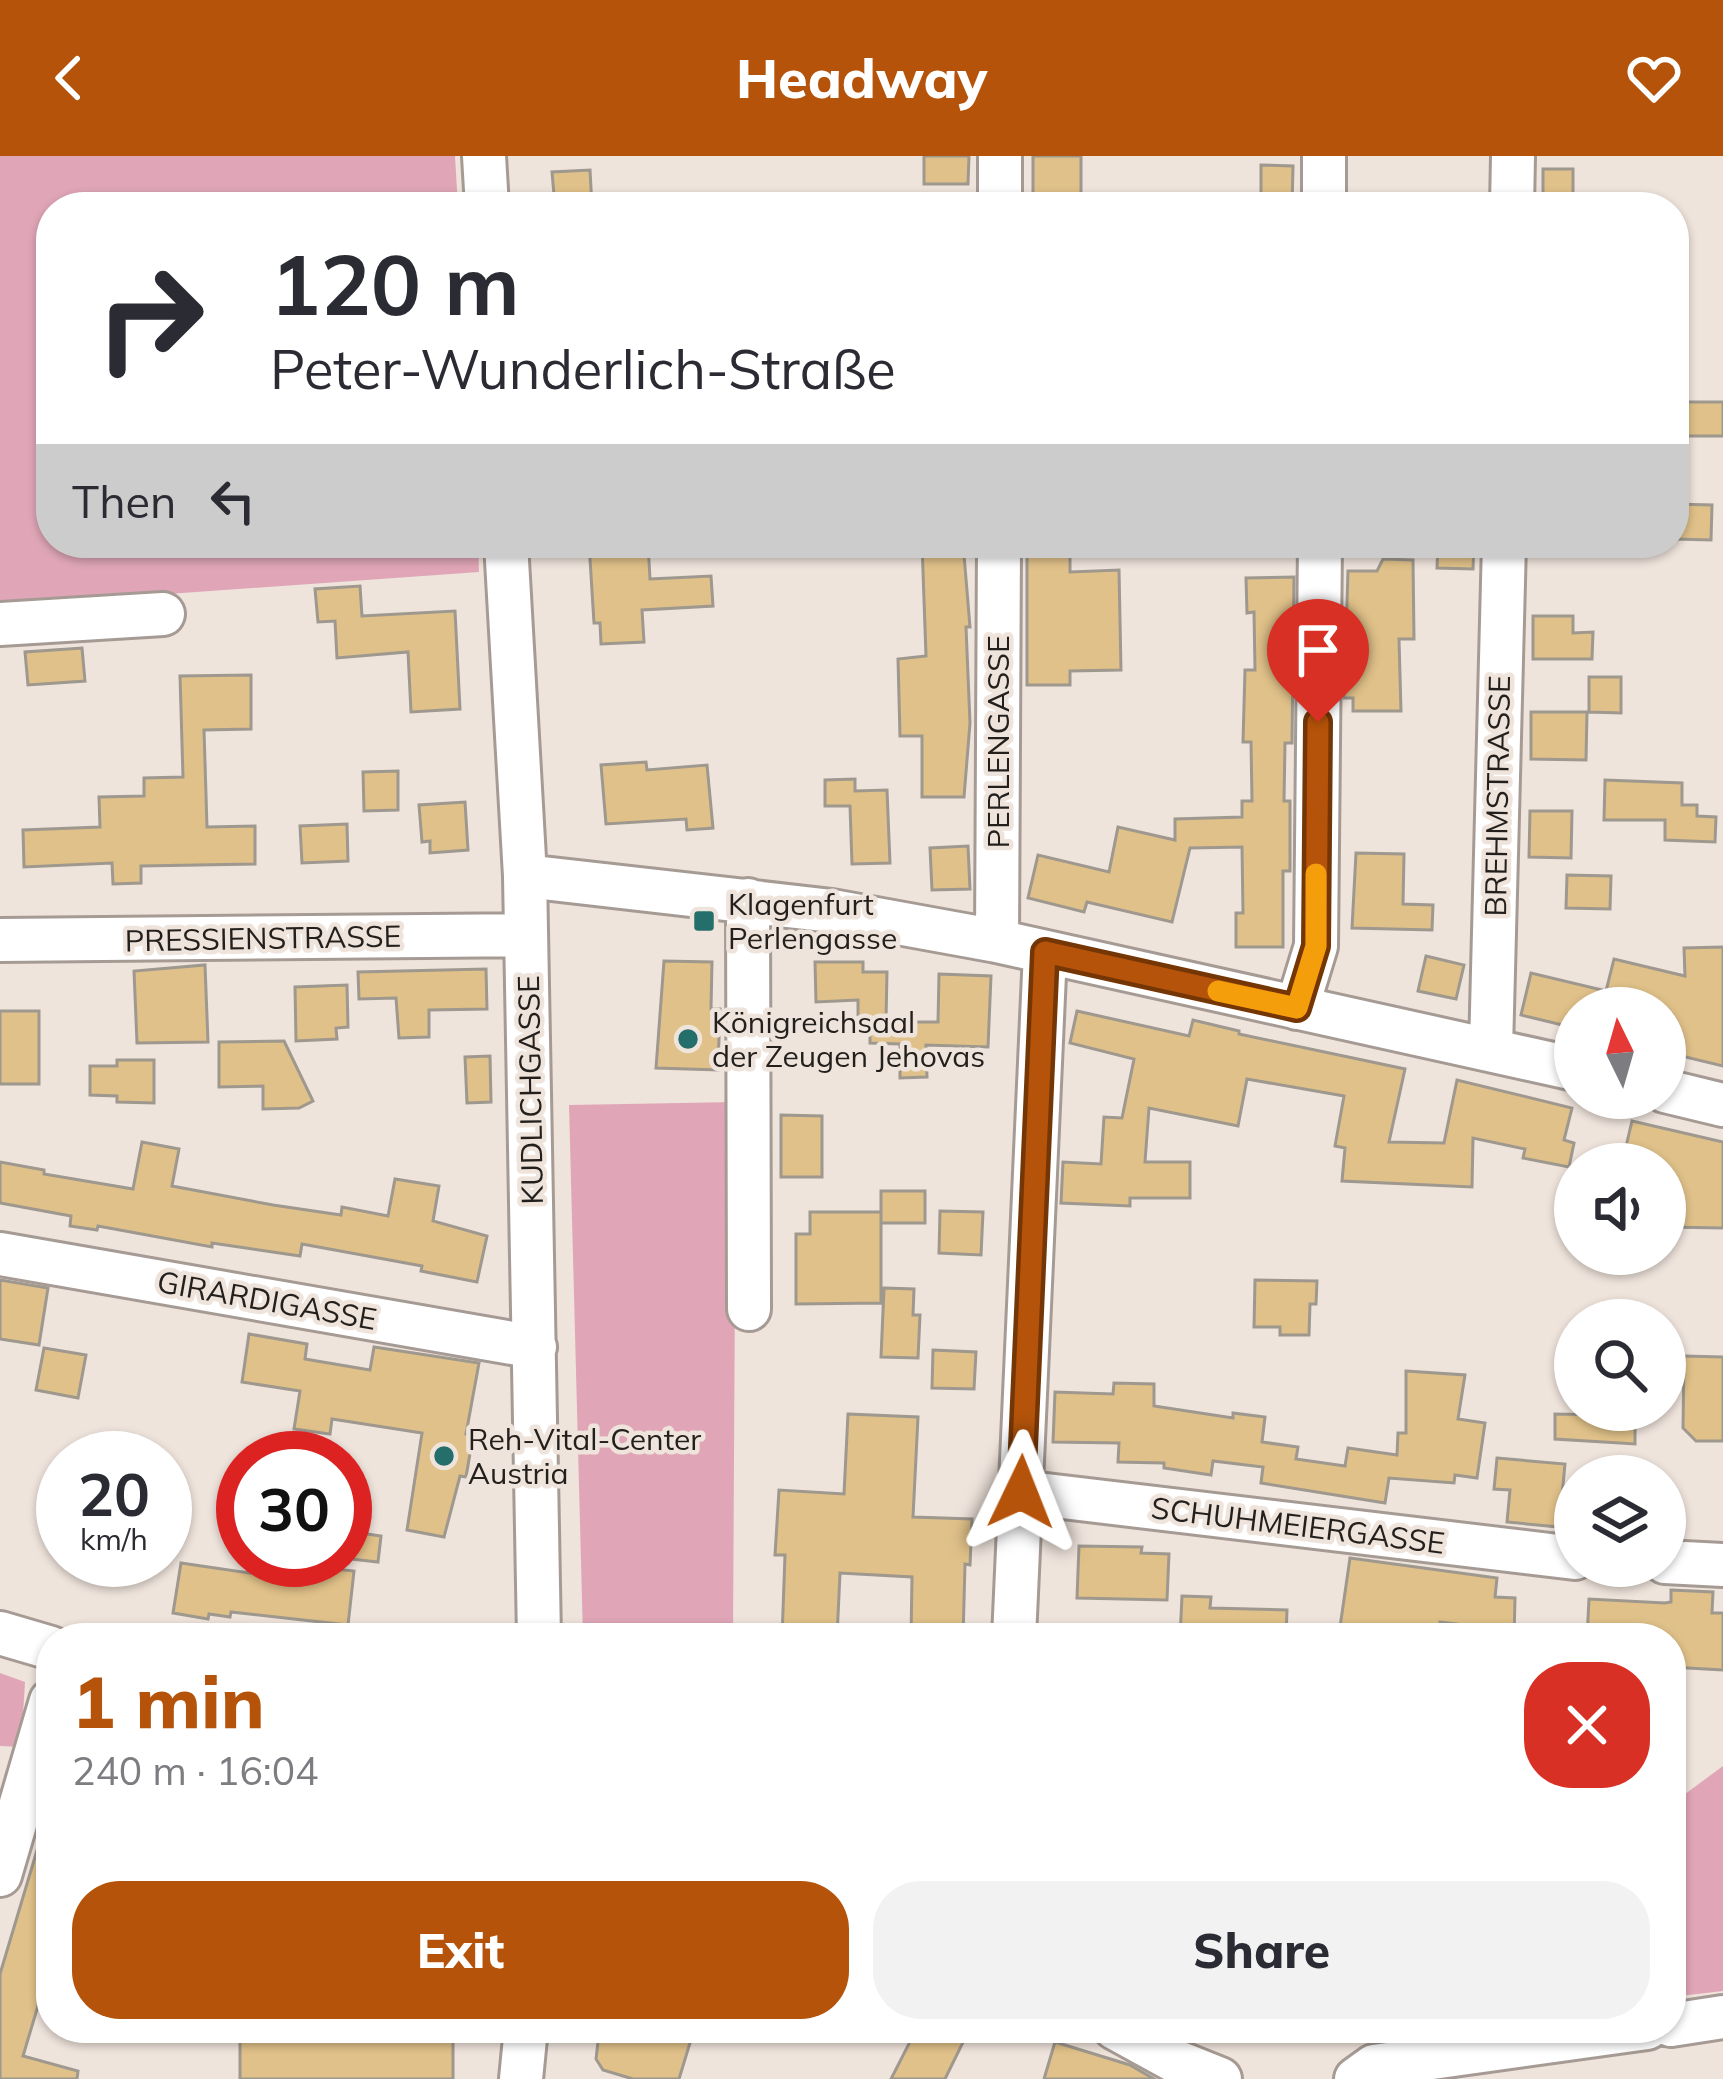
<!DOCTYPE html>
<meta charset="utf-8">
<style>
body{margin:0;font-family:Mulish,sans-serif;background:#f2f2f3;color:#2b2b33;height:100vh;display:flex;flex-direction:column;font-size:45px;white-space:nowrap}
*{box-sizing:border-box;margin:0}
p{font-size:39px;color:#7c7c81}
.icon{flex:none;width:66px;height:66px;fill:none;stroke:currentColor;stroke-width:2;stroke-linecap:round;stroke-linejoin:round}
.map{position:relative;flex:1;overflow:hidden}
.details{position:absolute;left:36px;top:1467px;width:1650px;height:420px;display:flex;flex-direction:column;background:#fff;border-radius:48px;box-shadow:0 3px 9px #0004}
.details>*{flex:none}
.banner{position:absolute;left:36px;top:36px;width:1653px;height:366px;border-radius:48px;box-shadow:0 3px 9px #0004;background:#fff;color:#2b2b33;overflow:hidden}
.needle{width:78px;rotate:355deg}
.fabs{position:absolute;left:1554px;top:831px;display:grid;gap:24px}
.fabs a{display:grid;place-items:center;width:132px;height:132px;border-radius:50%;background:#fff;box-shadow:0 3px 9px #0004;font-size:60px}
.speed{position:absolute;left:36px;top:1275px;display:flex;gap:24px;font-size:60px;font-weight:700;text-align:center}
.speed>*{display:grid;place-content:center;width:156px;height:156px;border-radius:50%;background:#fff;box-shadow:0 3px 9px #0004;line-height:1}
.speed small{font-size:30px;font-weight:400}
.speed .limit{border:18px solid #d22;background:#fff;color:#111}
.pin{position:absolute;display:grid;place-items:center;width:102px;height:102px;color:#fff;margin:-123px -51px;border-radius:50% 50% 50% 0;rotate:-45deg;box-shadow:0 0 12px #0007}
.pin .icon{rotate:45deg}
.me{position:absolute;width:132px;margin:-66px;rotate:2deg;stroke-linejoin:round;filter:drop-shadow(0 0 9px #0008)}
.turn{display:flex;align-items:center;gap:42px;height:252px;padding:0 36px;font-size:54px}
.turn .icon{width:156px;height:156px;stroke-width:2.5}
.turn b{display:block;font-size:84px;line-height:102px}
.then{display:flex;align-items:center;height:114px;padding:0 36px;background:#0003;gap:24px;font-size:45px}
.round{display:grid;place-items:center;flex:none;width:126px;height:126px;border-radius:48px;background:#f2f2f3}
.headline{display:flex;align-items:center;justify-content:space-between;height:204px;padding:0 36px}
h1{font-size:72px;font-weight:800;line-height:90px;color:#b45309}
.action{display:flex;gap:24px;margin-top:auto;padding:24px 36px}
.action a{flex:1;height:138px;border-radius:48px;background:#b45309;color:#fff;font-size:48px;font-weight:800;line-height:138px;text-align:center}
.action a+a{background:#f2f2f3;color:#2b2b33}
header{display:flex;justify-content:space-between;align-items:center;height:156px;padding:0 36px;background:#b45309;color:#fff;font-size:54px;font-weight:800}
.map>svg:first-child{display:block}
.green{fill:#e0a6b7}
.building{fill:#e0c189;stroke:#9e988e;stroke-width:3}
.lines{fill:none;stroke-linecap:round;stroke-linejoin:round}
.minor-casing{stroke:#a69b94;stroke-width:48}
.minor{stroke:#fff;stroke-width:42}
.route-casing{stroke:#753606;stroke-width:30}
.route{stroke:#b45309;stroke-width:21}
.slow{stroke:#f59e0b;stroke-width:21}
.poi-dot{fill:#246f6c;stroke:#efe4dc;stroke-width:4.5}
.labels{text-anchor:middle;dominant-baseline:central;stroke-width:9;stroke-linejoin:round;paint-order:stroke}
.street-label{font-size:30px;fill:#231f1c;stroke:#efe4dc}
.poi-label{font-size:30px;fill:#231f1c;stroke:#efe4dc;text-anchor:start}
</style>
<header><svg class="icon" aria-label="back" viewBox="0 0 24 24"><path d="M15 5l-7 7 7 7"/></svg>Headway<svg class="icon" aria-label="heart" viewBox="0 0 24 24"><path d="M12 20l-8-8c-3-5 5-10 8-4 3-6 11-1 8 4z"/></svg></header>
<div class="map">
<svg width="1723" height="1923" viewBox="0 0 1723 1923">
<rect width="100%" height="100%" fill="#efe4dc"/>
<path class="green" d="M0,0H455L458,51H51V387H478L479,416L0,450Z
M736,946L733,1482H583L569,949Z
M0,1517L25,1526L21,1591L0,1590Z
M1723,1610V1835L1671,1841V1661L1677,1644Z"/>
<path class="building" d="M924,0H969L968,28H924Z
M1033,0H1081V51H1033Z
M1261,9L1293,10L1292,51H1261Z
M1543,13H1573V46L1543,47Z
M590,14L592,51H555L552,16Z
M1674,246H1723V280H1674Z
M1674,348L1712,349L1711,384L1674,383Z
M589,387H648L650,423L711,420L713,450L642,454L644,486L601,488L600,467H594Z
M922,387H963L970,471H966L970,567L964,641H922V580H900L898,503L926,500Z
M1438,387H1474L1473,413L1437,412Z
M1027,400H1070V416L1119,414L1121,514L1070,515V529H1027Z
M1383,403L1413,404L1414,483H1399L1401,555H1353V542H1344L1348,415H1377Z
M1294,421L1292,587H1285L1284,645H1290V715H1283V791H1236V757H1243L1242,691L1190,692L1172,766L1087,746L1084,756L1028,742L1038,699L1109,716L1118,671L1175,684V663L1242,661V645H1252L1251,586H1243L1245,514H1255L1254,456L1247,457L1246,422Z
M360,430L362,460L455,455L460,553L411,556L408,496L337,502L335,465L318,466L315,433Z
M1533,460H1573V477L1593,476L1592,503H1533Z
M82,492L85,525L28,529L25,496Z
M251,519V573L204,574L207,671L255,670V708L141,710V727L113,728L112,707L24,711L23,674L100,671L99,641L144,640V622L183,621L180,520Z
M1589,521H1621V557L1589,556Z
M1531,556H1587L1586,604L1531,603Z
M646,606L647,614L707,609L713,672L687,674L686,663L606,668L601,609Z
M398,615V654L364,655L363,616Z
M855,623V635L887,634L890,707L852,708L850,650H825V624Z
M1605,624L1682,627V649H1697V660L1716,661L1715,686L1665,684V664H1604Z
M465,646L468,694L430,697V685L422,686L419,649Z
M1530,655H1572L1571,702L1529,701Z
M347,668L348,705L302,707L300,670Z
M968,690L970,733L932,734L930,692Z
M1356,697L1404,698L1403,748L1433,749L1432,774L1352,772Z
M1567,719L1611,720L1610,753L1566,752Z
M1723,791V910L1665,896V852H1575V872L1521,859L1531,817L1606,835L1614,803L1685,820L1684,792Z
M1426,800L1464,809L1456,843L1418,835Z
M664,805L712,806L711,853H720L718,914L656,912Z
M815,806H863V816H887L886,865H858V844L816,846Z
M205,809L208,886L137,887L134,815Z
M486,813L487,853L429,854V881L399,882L396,842L359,843L358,816Z
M939,818L991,820L988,891L926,889L927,921L900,922V888L870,887V866H938Z
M347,829L348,871L336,872L337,883L296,885L295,831Z
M0,855H39V928H0Z
M1077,855L1189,880L1193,864L1239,875V878L1405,913L1389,986L1444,987L1457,924L1572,952L1564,984L1574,987L1569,1011L1523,1002L1525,993L1473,982L1472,1031L1342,1025L1345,992L1335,990L1344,940L1247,923L1238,970L1149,952L1145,1006H1190V1042H1130V1050L1061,1047L1063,1006L1101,1008L1104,961L1122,962L1134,903L1070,887Z
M284,885L313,945L299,952L263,953V930L219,931V886Z
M490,900L491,946L467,947L465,901Z
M117,904H154V947L117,946V940L90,939V910H117Z
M781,959L822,960V1021H781Z
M1632,965L1723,986V1072L1665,1071V1008L1624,999Z
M142,986L179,993L172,1030L273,1049L341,1059L342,1051L388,1060L395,1023L439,1030L433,1065L487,1080L477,1126L421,1115L422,1110L302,1088L300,1100L212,1087V1091L98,1070L97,1074L70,1070L71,1060L0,1047V1006L44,1014V1018L133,1033Z
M881,1035H925V1067H881Z
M940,1055L983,1056L981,1099L939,1097Z
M810,1056H881V1147L796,1148V1078H810Z
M0,1124L48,1132L39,1189L0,1183Z
M1255,1124L1317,1125L1316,1148H1310L1309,1179H1280V1171H1254Z
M884,1132L914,1133L913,1159H920L918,1202L881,1201Z
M249,1178L307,1188L305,1203L370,1214L374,1191L479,1207L466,1278L473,1280L466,1321L460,1320L444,1381L407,1374L422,1277L332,1263L330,1278L294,1273L300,1235L242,1226Z
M44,1192L86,1199L78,1242L36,1234Z
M933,1194L976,1196L974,1233L932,1232Z
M1684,1200L1723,1201V1285H1696L1683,1272Z
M1406,1215L1465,1219L1458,1263L1485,1267L1477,1322L1455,1319L1454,1327L1389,1322L1385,1347L1261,1327L1263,1311L1213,1305L1211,1319L1164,1312V1307L1118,1306L1119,1287L1053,1286L1055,1236L1113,1238L1114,1227L1154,1228V1250L1233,1262V1257L1265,1261L1262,1286L1298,1291L1296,1303L1345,1310L1348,1292L1397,1299L1398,1277H1406Z
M1609,1254H1635V1288L1555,1283V1258L1609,1259Z
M848,1258L918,1261L913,1361L972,1363L970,1409L965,1408L963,1482H911L912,1421L840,1417L837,1482H782L785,1399H775L779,1334L844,1338Z
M1497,1302L1565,1308L1559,1371L1507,1366L1510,1334L1494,1333Z
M354,1376L381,1380L378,1406L351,1403Z
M1079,1390L1142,1391L1141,1397L1169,1398L1167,1444L1077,1442Z
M1350,1402L1497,1422L1495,1441L1515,1442L1514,1482H1488V1472L1440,1466V1482H1347V1479L1339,1478Z
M181,1407L276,1421L278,1407L354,1415L348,1469L231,1456L230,1461L209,1458L208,1463L173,1457Z
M1671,1434L1713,1436L1712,1457H1723V1514L1671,1511V1482H1587L1589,1443L1665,1447L1671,1446Z
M1182,1440L1211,1441L1210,1452L1287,1454L1286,1482H1180Z
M44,1671L51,1672V1780L39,1821L46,1823L23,1900L78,1915L77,1923H0V1818Z
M620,1872H675L693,1877L679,1923H633L603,1914L596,1903L598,1886L619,1877Z
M917,1872H970L945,1923H891Z
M453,1878V1923H240V1881Z
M1055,1886L1130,1909L1154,1923H1044Z"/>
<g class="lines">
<defs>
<path id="minor" d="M484,0L487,51
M1000,51V0
M1324,51V0
M1512,51L1513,0
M506,387L525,720L539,1482
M0,468L163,458
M525,720L832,755L997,785L1575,913
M748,744L749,1153
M0,784L526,779
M997,785L999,387
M1297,852L1316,790L1320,387
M1491,893L1504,387
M1665,935L1723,949
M0,1098L535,1191
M1021,1336L1575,1402
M1665,1406L1723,1409
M0,1477L51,1492
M1014,1482L1045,796
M0,1719L51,1545
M1671,1869L1723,1861
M1115,1872L1175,1905L1220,1923
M521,1923L526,1872
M1356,1923L1374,1910L1647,1872"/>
</defs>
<use href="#minor" class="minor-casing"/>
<use href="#minor" class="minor"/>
</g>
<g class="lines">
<defs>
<path id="route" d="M1021,1336L1045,796L1297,852L1316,790L1318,566"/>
</defs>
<use href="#route" class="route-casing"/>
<use href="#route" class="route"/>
<path class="slow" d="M1218,835L1297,852L1316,790V718"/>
</g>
<g class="poi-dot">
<rect x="692" y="753" width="24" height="24" rx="6"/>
<circle cx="688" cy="883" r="12"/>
<circle cx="444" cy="1300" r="12"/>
</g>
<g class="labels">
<g class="street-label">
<text transform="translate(998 586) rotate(-90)">PERLENGASSE</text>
<text transform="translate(1497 640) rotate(-89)">BREHMSTRASSE</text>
<text transform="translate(263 782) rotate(-1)">PRESSIENSTRASSE</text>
<text transform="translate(530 934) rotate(-91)">KUDLICHGASSE</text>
<text transform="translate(267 1144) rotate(10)">GIRARDIGASSE</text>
<text transform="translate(1298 1369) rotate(7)">SCHUHMEIERGASSE</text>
</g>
<g class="poi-label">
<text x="728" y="748">Klagenfurt<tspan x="728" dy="34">Perlengasse</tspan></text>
<text x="712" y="866">Königreichsaal<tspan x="712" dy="34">der Zeugen Jehovas</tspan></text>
<text x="468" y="1283">Reh-Vital-Center<tspan x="468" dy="34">Austria</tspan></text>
</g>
</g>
</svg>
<div class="fabs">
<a><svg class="needle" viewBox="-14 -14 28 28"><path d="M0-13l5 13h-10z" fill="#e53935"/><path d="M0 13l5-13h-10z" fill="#7c7c81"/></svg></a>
<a><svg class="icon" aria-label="sound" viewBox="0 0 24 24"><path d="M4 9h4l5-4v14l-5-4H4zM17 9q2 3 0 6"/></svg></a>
<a><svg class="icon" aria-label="search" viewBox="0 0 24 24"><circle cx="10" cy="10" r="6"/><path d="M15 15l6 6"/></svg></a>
<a><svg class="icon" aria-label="layers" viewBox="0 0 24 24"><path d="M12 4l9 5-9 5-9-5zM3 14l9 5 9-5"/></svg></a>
</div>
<div class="speed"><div>20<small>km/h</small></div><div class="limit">30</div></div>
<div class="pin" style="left:1318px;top:566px;background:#d93025"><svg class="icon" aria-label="arrive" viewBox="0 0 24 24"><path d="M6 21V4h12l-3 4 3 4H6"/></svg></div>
<svg class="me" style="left:1021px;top:1336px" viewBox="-20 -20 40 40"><path d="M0-17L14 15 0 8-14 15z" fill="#b45309" stroke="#fff" stroke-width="4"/></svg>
<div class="banner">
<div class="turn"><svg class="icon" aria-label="right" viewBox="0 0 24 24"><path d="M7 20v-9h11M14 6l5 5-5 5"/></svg><div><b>120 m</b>Peter-Wunderlich-Straße</div></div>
<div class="then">Then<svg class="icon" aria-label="left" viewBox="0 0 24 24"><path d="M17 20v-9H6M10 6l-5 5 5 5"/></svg></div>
</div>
<section class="details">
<div class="headline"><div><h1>1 min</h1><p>240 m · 16:04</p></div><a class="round" style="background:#d93025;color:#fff"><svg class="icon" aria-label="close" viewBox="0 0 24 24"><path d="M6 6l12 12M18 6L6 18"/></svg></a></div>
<div class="action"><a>Exit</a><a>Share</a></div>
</section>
</div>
